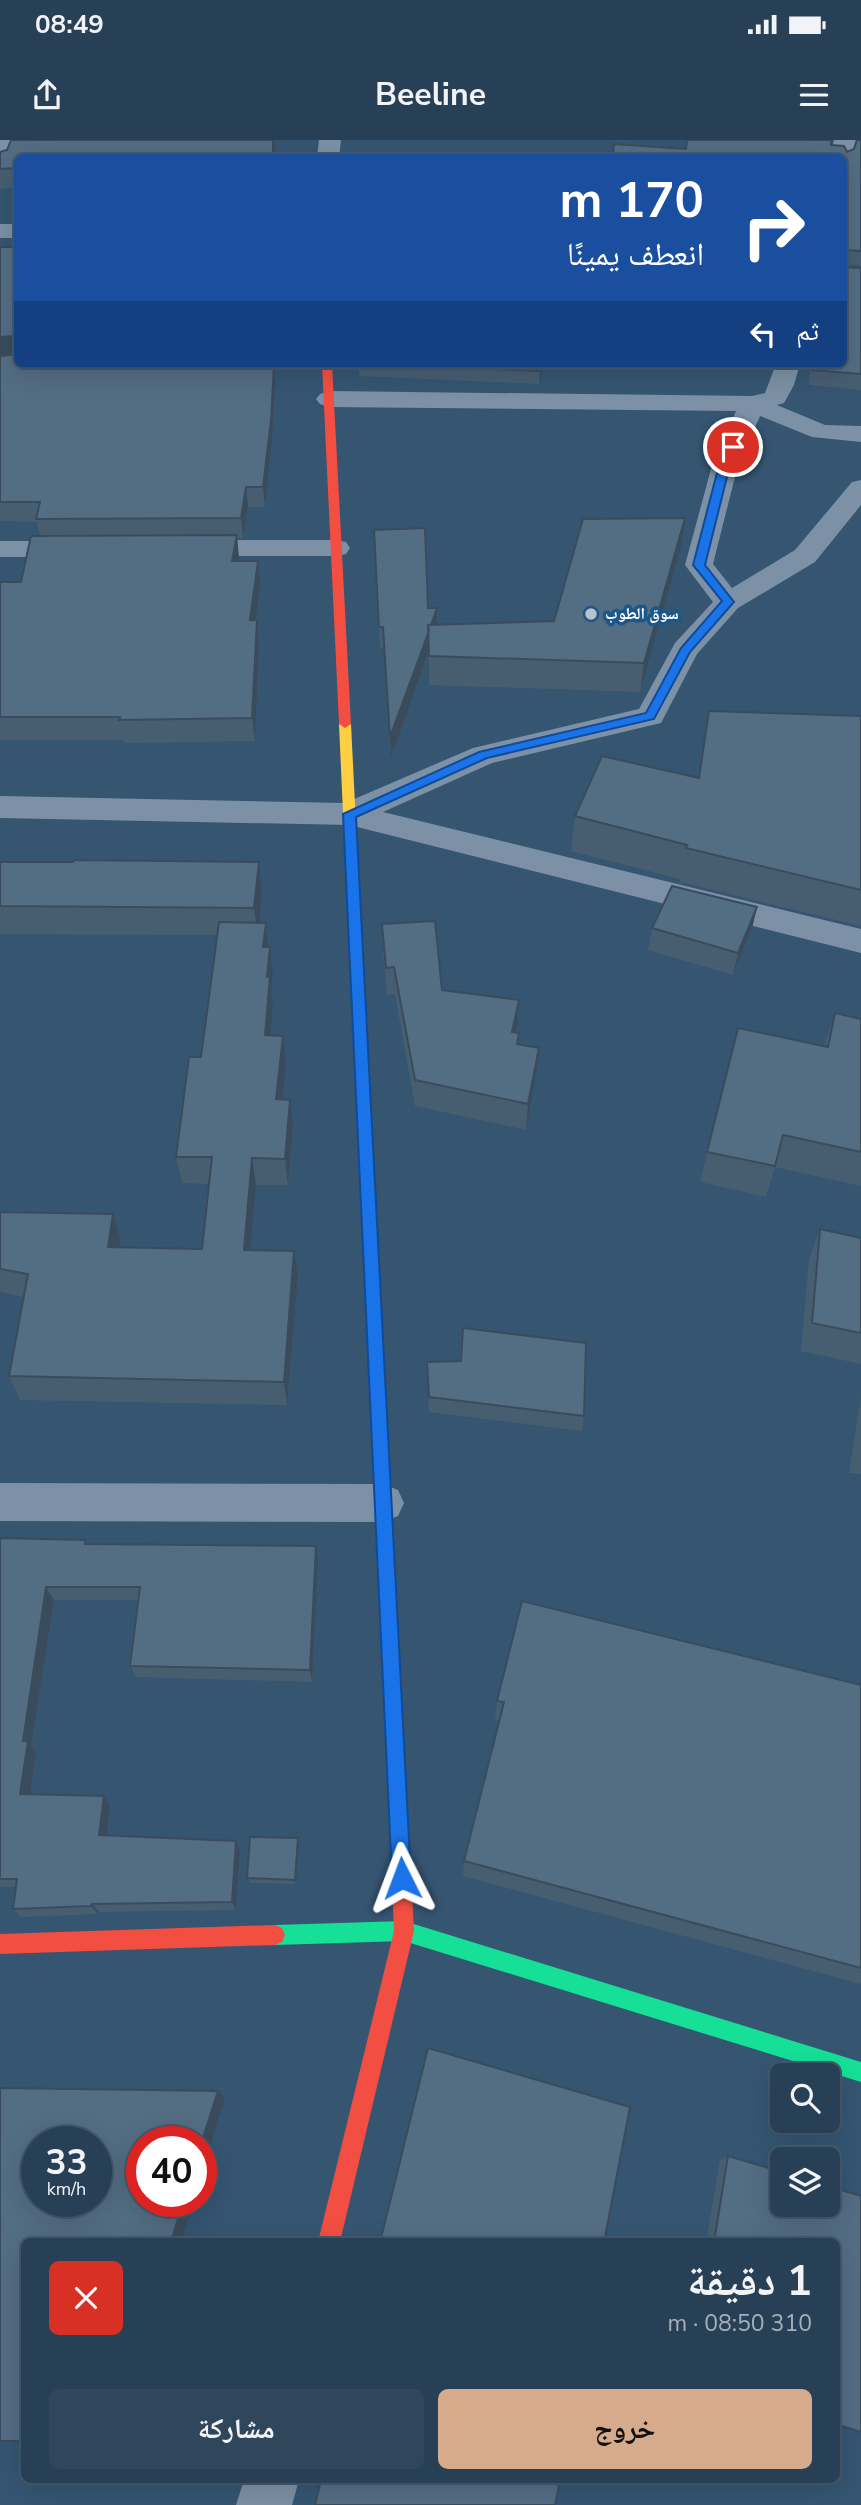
<!DOCTYPE html>
<html lang="ar">
<meta charset="utf-8">
<style>
body{margin:0;font-family:"Nunito Sans","Noto Naskh Arabic",sans-serif;background:#30475b;color:#f1f3f6;direction:rtl;height:100vh;display:flex;flex-direction:column;font-size:26px;white-space:nowrap}
*{box-sizing:border-box;margin:0}
p{font-size:23px;color:#a5afb9}
.icon{flex:none;width:38px;height:38px;fill:none;stroke:currentColor;stroke-width:2;stroke-linecap:round;stroke-linejoin:round}
.map{position:relative;flex:1;overflow:hidden;direction:ltr}
.sheet{position:absolute;left:21px;top:2098px;width:819px;height:245px;display:flex;flex-direction:column;background:#284055;border-radius:10px;box-shadow:0 7px 28px #0002,0 0 0 2px #44596c;direction:rtl}
.sheet>*{flex:none}
.top-card{position:absolute;left:14px;top:14px;width:833px;height:214px;border-radius:10px;box-shadow:0 7px 28px #0002,0 0 0 2px #44596c;direction:rtl;background:#1a4fa0;color:#fff;overflow:hidden}
.controls{position:absolute;left:770px;top:1923px;display:grid;gap:14px}
.controls a{display:grid;place-items:center;width:70px;height:70px;border-radius:10px;background:#284055;box-shadow:0 7px 28px #0002,0 0 0 2px #44596c;font-size:35px}
.speed{position:absolute;left:21px;top:1986px;display:flex;gap:14px;font-size:35px;font-weight:700;text-align:center}
.speed>*{display:grid;place-content:center;width:91px;height:91px;border-radius:50%;background:#284055;box-shadow:0 7px 28px #0002,0 0 0 2px #44596c;line-height:1}
.speed small{font-size:18px;font-weight:400}
.speed .limit{border:10px solid #d22;background:#fff;color:#111}
.pin{position:absolute;display:grid;place-items:center;width:60px;height:60px;color:#fff;margin:-30px;border:4px solid #fff;border-radius:50%;box-shadow:0 2px 7px #0007}
.me{position:absolute;width:77px;margin:-38px;rotate:357deg;stroke-linejoin:round;filter:drop-shadow(0 0 5px #0008)}
.turn{display:flex;align-items:center;gap:24px;height:147px;padding:0 28px;font-size:32px}
.turn .icon{width:91px;height:91px;stroke-width:2.5}
.turn b{display:block;font-size:49px;line-height:60px}
.then{display:flex;align-items:center;height:66px;padding:0 28px;background:#0003;gap:14px;font-size:26px}
.round{display:grid;place-items:center;flex:none;width:74px;height:74px;border-radius:10px;background:#30475b}
.overview{display:flex;align-items:center;justify-content:space-between;height:119px;padding:0 28px}
h1{font-size:42px;font-weight:700;line-height:52px}
.button{display:flex;gap:14px;margin-top:auto;padding:14px 28px}
.button a{flex:1;height:80px;border-radius:10px;background:#d6ab8b;color:#111;font-size:28px;font-weight:700;line-height:80px;text-align:center}
.button a+a{background:#30475b;color:#f1f3f6}
.status{display:flex;justify-content:space-between;align-items:center;height:49px;padding:0 35px;background:#284055;direction:ltr}
.status svg{height:19px;fill:currentColor}
header{display:flex;justify-content:space-between;align-items:center;height:91px;padding:0 28px;background:#284055;font-size:32px;font-weight:700}
.map>svg:first-child{display:block}
.lines{fill:none;stroke-linecap:round;stroke-linejoin:round}
.street{fill:#7c91a5;fill-rule:evenodd}
.fast{fill:#16e098;fill-rule:evenodd}
.slow{fill:#ffcf43;fill-rule:evenodd}
.jam{fill:#f24e42;fill-rule:evenodd}
.wall{fill:#475e71}
.shaded-wall{fill:#3a4c5c}
.building{fill:#536d83;stroke:#3a4c5c;stroke-width:2;fill-rule:evenodd}
.route{fill:#1a73e8;stroke:#114b97;stroke-width:2}
.poi-dot{fill:#b8c4cd;stroke:#1c578a;stroke-width:2.5}
.labels{text-anchor:middle;dominant-baseline:central;stroke-width:7;stroke-linejoin:round;paint-order:stroke}
.far-poi-label{font-size:16px;font-weight:bold;fill:#fff;stroke:#1c578a;text-anchor:start}
</style>
<div class="status"><b>08:49</b><svg viewBox="0 0 49 12"><path d="M0 12V9h3v3zM5 12V6h3v6zM10 12V3h3v9zM15 12V0h3v12zM26 1h20v11H26zM47 4h2v5h-2z"/></svg></div>
<header><svg class="icon" aria-label="menu" viewBox="0 0 24 24"><path d="M4 6h16M4 12h16M4 18h16"/></svg>Beeline<svg class="icon" aria-label="share" viewBox="0 0 24 24"><path d="M12 15V3M7 8l5-5 5 5M5 13v7h14v-7"/></svg></header>
<div class="map">
<svg width="861" height="2365" viewBox="0 0 861 2365">
<rect width="100%" height="100%" fill="#355571"/>
<g class="lines">
<path class="street" d="M0,0H22L8,28L0,30Z
M319,0H341L339,18H317Z
M834,0H856L849,23L844,24V18H830Z
M0,84H18V98H0Z
M776,224H800L794,245L784,263L777,265L825,285L861,286V302L812,297L760,276L737,329L713,424L732,448L795,410L852,342L861,340V365L815,422L738,468L697,514L661,583L492,623L383,672L861,789V813L349,685L0,678V656L345,663L473,608L639,569L675,503L713,462L685,425L711,329L736,271L329,267L320,264L316,259L320,254L329,251L752,256L765,253Z
M184,400H336L346,402L350,408L346,414L336,416H184L174,414L170,408L174,402Z
M0,401H82L92,403L96,409L92,415L82,417H0Z
M0,1343L383,1344L398,1350L404,1363L398,1376L383,1382L0,1381Z
M244,2340H299L292,2365H236Z"/>
<path class="fast" d="M364,979L371,985L401,1539L398,1545L392,1548L386,1545L383,1539L357,985Z
M404,1781L861,1922V1942L404,1801L275,1805L268,1802L265,1795L268,1788L275,1785Z"/>
<path class="slow" d="M345,580L351,584L371,985L364,991L357,985L339,584Z"/>
<path class="jam" d="M322,224H332L351,584L345,588L339,584Z
M392,1530L398,1533L401,1539L414,1791L340,2102H318L394,1791L383,1539L386,1533Z
M275,1785L282,1788L285,1795L282,1802L275,1805L0,1814V1794Z"/>
</g>
<path class="wall" d="M686,0H831V5L847,12L854,9L861,0V126L845,125V127L861,128V250L809,245L810,224H844L685,9Z
M0,12L18,18V47L0,49Z
M0,107H18V224H263V225H274L275,245L272,300L265,367H248L243,398H237L239,421L260,444L256,480H257L259,504L255,601L124,603L123,600H0V442H21L40,396L37,382L0,381Z
M359,224H544L539,244L359,236Z
M374,390L428,468H437V485L554,481L681,407L640,552L429,545V512L391,618L384,508H380Z
M709,571L861,576V786L680,742V739L571,711L575,676L698,638Z
M0,722L262,751L259,782L266,783L273,836L271,852L273,866L271,896L286,924L283,959L293,987L288,1045H256L250,1110L294,1111L298,1136L287,1265L20,1260L9,1236L24,1157L0,1152V1072L113,1074L121,1100L120,1107L202,1109L209,1044L182,1043L176,1017L201,917L217,795L0,794Z
M757,767L752,788L733,835L648,810L652,788Z
M382,784L442,850L519,860L516,892L519,893L518,905L536,934L526,990L415,966L395,854L387,855L383,812Z
M835,873L861,879V1046L775,1027L766,1057L700,1042L738,888L824,906Z
M820,1089L861,1098V1224L801,1211L809,1119Z
M461,1221L584,1276L582,1291L429,1272L427,1222Z
M861,1257V1334L849,1333Z
M0,1398L85,1400L87,1404L318,1419L312,1542L136,1537L130,1526L138,1460H54L31,1606L36,1612L30,1654L110,1666L107,1695L236,1701L240,1710L236,1770L99,1772L98,1774L21,1777L13,1769L16,1747H0Z
M861,1545V1844L463,1736L464,1721L499,1581L495,1580L497,1561Z
M298,1698L299,1704L296,1744L250,1743L247,1738Z
M728,2016L836,2102H706L720,2020Z"/>
<path class="shaded-wall" d="M273,0H275V18H273Z
M14,196L18,215L0,217V197Z
M542,224H544L539,244L540,231Z
M274,225L275,245L272,300L265,367L263,347Z
M246,347L248,367L243,398L241,378Z
M685,378L681,407L640,552L644,523Z
M237,395L239,419L235,444L232,421Z
M258,421L260,444L253,504L250,480Z
M437,468V488L391,618L390,597Z
M257,480L259,504L255,601L252,578Z
M259,722L262,751L258,796L254,768Z
M757,767L752,788L733,835L738,813Z
M266,783L269,812L263,807Z
M270,807L273,836L271,852L273,866L269,923L265,895L267,837Z
M519,860L517,887L510,918L512,892Z
M283,896L286,924L280,987L276,959Z
M539,908L536,934L526,990L528,964Z
M290,960L293,987L288,1045L285,1019Z
M252,1018L256,1045L248,1135L244,1110Z
M113,1074L121,1100L116,1132L108,1107Z
M294,1111L298,1136L287,1265L284,1242Z
M316,1406L318,1419L312,1542L310,1530Z
M46,1447L54,1460L31,1606L36,1612L29,1664L20,1654L23,1601Z
M104,1656L110,1666L106,1704L99,1695Z
M298,1698L299,1704L296,1744L295,1740Z
M236,1701L240,1710L236,1770L232,1762Z
M92,1764L99,1772L98,1774L91,1766Z
M218,1951L225,1958L201,2035V2004Z
M183,2062H193L181,2102H171Z"/>
<path class="building" d="M11,0H273V18H18V28L0,29V12L7,10Z
M687,0H831V5L844,6L847,12L854,9L857,0H861V111L845,110V127L861,128V234L812,230V224H844V18H613L614,4L686,9Z
M0,107H18V202L14,196L0,197Z
M18,214V224H260V225H274L271,280L263,347H246L241,378L36,379L40,362H0V216Z
M367,224H542L540,231Z
M685,378L644,523L429,516L428,485L554,481L583,379Z
M425,388L428,468H437L431,485H428L429,491L390,597L383,487H379L374,390Z
M237,395L232,421H258L250,480H257L252,578L119,580L120,577H0V442H21L31,396Z
M709,571L861,576V750L686,708L687,705L575,676L602,616L699,638Z
M74,720L259,722L254,768L0,766V722H73Z
M672,746L757,767L738,813L652,788Z
M435,781L442,850L519,860L512,892L519,893L517,904L539,908L528,964L415,940L394,827L386,828L382,784Z
M219,782L266,783L263,807H270L267,837H270L265,895L283,896L276,959L290,960L285,1019L252,1018L244,1110L294,1111L284,1242L9,1236L28,1134L0,1129V1072L113,1074L108,1107L202,1109L212,1017H176L189,917H201Z
M835,873L861,879V1012L783,995L775,1026L707,1012L738,888L828,907Z
M820,1089L861,1098V1193L812,1183Z
M463,1188L586,1203L584,1276L429,1257L427,1222L461,1221Z
M0,1398L85,1400V1404L316,1406L310,1530L130,1526L140,1447H46L23,1601H28L20,1654L104,1656L99,1695L236,1701L232,1762L92,1764L91,1766L13,1769L17,1739H0Z
M522,1461L861,1545V1828L464,1721L504,1562L497,1561Z
M250,1697L298,1698L295,1740L247,1738Z
M428,1908L630,1967L604,2102H380Z
M0,1948L218,1951L201,2004V2002H142V2062H183L171,2102H24V2301H0ZM37,2002H96V2062H37Z
M728,2016L782,2032V2065H828V2046L861,2056V2292L836,2284V2102H714Z
M321,2340H560L555,2365H315Z"/>
<path class="route" d="M729,305L739,307L729,329L705,425L734,462L690,512L654,579L487,618L356,677L411,1738L409,1745L402,1747L395,1745L392,1738L343,674L479,612L646,573L681,508L722,461L693,425L718,329Z"/>
<circle class="poi-dot" cx="591" cy="474" r="7"/>
<g class="labels">
<g class="far-poi-label">
<text x="605" y="474">سوق الطوب</text>
</g>
</g>
</svg>
<div class="controls">
<a><svg class="icon" aria-label="search" viewBox="0 0 24 24"><circle cx="10" cy="10" r="6"/><path d="M15 15l6 6"/></svg></a>
<a><svg class="icon" aria-label="layers" viewBox="0 0 24 24"><path d="M12 4l9 5-9 5-9-5zM3 14l9 5 9-5"/></svg></a>
</div>
<div class="speed"><div>33<small>km/h</small></div><div class="limit">40</div></div>
<div class="pin" style="left:733px;top:307px;background:#d93025"><svg class="icon" aria-label="arrive" viewBox="0 0 24 24"><path d="M6 21V4h12l-3 4 3 4H6"/></svg></div>
<svg class="me" style="left:402px;top:1738px" viewBox="-20 -20 40 40"><path d="M0-17L14 15 0 8-14 15z" fill="#1a73e8" stroke="#fff" stroke-width="4"/></svg>
<div class="top-card">
<div class="turn"><svg class="icon" aria-label="right" viewBox="0 0 24 24"><path d="M7 20v-9h11M14 6l5 5-5 5"/></svg><div><b>170 m</b>انعطف يمينًا</div></div>
<div class="then">ثم<svg class="icon" aria-label="left" viewBox="0 0 24 24"><path d="M17 20v-9H6M10 6l-5 5 5 5"/></svg></div>
</div>
<section class="sheet">
<div class="overview"><div><h1>1 دقيقة</h1><p>310 m · 08:50</p></div><a class="round" style="background:#d93025;color:#fff"><svg class="icon" aria-label="close" viewBox="0 0 24 24"><path d="M6 6l12 12M18 6L6 18"/></svg></a></div>
<div class="button"><a>خروج</a><a>مشاركة</a></div>
</section>
</div>
